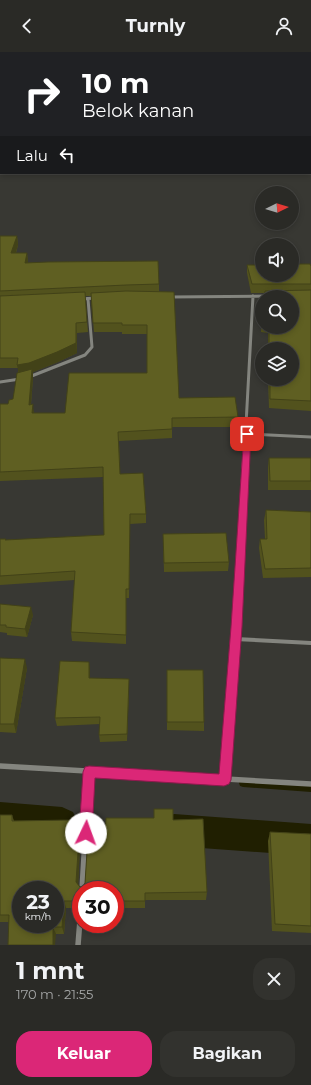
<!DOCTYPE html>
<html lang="id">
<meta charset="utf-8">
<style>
body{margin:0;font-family:Montserrat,sans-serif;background:#32322e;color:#f1f3f6;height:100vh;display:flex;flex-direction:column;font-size:15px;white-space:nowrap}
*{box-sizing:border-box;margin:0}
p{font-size:13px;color:#a5a7a7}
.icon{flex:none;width:22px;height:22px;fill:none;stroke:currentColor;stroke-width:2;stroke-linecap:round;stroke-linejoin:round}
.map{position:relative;height:893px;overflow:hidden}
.drawer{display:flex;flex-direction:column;background:#2a2a26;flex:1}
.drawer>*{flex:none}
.hud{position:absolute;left:0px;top:0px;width:311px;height:122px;box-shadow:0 2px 6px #0003,0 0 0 1px #464643;background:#202124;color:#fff;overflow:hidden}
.needle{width:26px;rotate:85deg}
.tools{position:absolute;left:255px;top:134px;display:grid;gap:8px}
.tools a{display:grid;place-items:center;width:44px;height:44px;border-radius:50%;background:#2a2a26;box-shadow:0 2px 6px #0003,0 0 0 1px #464643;font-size:20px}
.speed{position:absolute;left:12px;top:829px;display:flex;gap:8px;font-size:20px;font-weight:700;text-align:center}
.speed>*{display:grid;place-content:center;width:52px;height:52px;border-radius:50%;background:#2a2a26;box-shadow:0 2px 6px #0003,0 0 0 1px #464643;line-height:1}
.speed small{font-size:10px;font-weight:400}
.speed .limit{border:6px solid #d22;background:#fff;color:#111}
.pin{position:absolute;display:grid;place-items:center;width:34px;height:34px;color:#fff;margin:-17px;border-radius:8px;box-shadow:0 2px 6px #0006}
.me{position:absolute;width:44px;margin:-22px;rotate:3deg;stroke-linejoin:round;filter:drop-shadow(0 0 3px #0008)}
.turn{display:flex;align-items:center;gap:14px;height:84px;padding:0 16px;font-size:18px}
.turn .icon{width:52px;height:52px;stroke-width:2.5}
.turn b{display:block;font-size:28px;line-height:34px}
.then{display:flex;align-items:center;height:38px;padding:0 16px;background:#0003;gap:8px;font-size:15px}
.round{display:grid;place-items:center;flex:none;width:42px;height:42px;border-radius:16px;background:#32322e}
.summary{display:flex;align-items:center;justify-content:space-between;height:68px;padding:0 16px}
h1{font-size:24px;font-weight:700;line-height:30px}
.action{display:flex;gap:8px;margin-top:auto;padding:8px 16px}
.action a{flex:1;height:46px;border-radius:16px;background:#db2777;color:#fff;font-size:16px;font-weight:700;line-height:46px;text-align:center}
.action a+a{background:#32322e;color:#f1f3f6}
header{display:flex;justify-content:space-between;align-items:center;height:52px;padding:0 16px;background:#2a2a26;font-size:18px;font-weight:700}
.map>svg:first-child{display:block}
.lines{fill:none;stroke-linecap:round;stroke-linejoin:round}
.stream{fill:#201f01;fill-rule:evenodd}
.canal{fill:#201f01;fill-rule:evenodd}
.minor-far2{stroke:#84857f;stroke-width:3}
.minor-far1{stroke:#84857f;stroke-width:4}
.minor{stroke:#84857f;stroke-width:5.5}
.wall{fill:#52521d;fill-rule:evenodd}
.shaded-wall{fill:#424218}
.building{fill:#5f5f22;stroke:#424218;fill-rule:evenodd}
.route{fill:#db2777;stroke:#8e194d}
</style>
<header><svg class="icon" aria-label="back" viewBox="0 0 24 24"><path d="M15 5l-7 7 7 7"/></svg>Turnly<svg class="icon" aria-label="person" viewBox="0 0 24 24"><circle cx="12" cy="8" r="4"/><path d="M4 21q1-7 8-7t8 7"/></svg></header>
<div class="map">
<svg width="311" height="893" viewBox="0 0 311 893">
<rect width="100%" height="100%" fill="#383833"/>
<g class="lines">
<path class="stream" d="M243,727L311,732V740L243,735L240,734L239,731L240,728Z"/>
<path class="canal" d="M0,750L62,755L73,760L78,771L73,782L62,787L0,782Z
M174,762L311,772V804L174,794L163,789L158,778L163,767Z"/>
<path class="minor-far2" d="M170,245L269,244
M80,247L96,246
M29,325L85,303L92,295L88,247
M0,330L20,327
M247,382L311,385
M245,391L253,244"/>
<path class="minor-far1" d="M235,587L311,591
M233,609L245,390"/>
<path class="minor" d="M0,714L311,732
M224,728L233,608
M82,838L89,720
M78,893L81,855"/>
</g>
<path class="wall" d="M0,19H1V78H0Z
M0,184H17L18,193L16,201H27L28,211L159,232V240L179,346L238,365L237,375H172V386L119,389L120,422L146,462V471L130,472L129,546H126V592L72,589L71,580L75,528L0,533V487L6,488L104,483L103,425L0,429V352H8L13,347L18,320V316H0ZM85,244H91L94,280H122V282H147V321L65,361H34L31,353L33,326V320L58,310L77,301V281L88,280Z
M247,213L311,214V359L269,356L268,327H292V297H268V281L261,280L262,266V275H292L265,241H251L247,221Z
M269,406H311V438H268V415Z
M266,458L311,460V525L263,526L259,496L260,487H265L264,468Z
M163,482L229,510L228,519L164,520Z
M0,552L33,563L27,585L7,583V581L0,580Z
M0,606L27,616L16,681L0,680Z
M90,617V626L129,627V634L127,689L100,690L99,683L100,672L57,674L55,666Z
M167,618L204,670V679L167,678Z
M0,763H12L14,769L71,777V785H79L80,793L78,832L80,835L83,834L85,831L105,783L173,768L207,840L206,848H145V856H115V838H81V851L78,852L77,856H66L64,882H56L9,870H0Z
M270,780L311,782V881L272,879L268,789Z"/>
<path class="shaded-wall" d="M310,51H311V58H310Z
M17,184L18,193L13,210L11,201Z
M27,201L28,210L26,220L25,211Z
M76,271L77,301L58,310L33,320V326L30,362L19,323L17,313Z
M33,352L34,362L32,361Z
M31,555L33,563L27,585L25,577Z
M25,607L27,616L16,681L14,672Z
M89,610L90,617V633L89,626Z
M129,627V634L127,689V682Z
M70,768L71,777L70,793L69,785Z
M79,785L80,793L78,838L76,830Z
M79,843L81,851L78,852L77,856L75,849L76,845Z
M64,849L66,856L64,882L62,875Z
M53,875L56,882L55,893H53Z"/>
<path class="building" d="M0,19H1V72H0Z
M0,184H17L11,201H27L25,211L48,210L158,209L159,232L126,233L0,239Z
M292,212H310L311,214V232H252L247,213H262V223H292Z
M311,238V349L270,347V327H292V297H269V275H292V245H264L265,239Z
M126,239L174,240L179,346L235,345L238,365L172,366V377L118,380L120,422L143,421L146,462H130L129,537H126V583L71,580L75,519L0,524V487H6L5,488L104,483L103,415L0,420V352H8L9,348L13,347L17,321L32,317L29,353L33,352L32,361H65L69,321H147V273H122V271H93L91,241Z
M85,240L87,270L76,271V291L57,300L29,311L17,313L18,306H0V244Z
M269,406H311V429H270Z
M266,458L311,460V516L265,517L260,487H267Z
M226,481L229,510L164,511L163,482Z
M0,552L31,555L25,577L6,575V573H0Z
M0,606L25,607L14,672H0Z
M60,609L89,610V626L129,627L127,682L99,683L100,665L55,666Z
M167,618H203L204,670H167Z
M154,757H173V768L203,767L207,840L145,841V849H115V838H81V844L79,843L76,845L75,849H64L62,875H53V893H8L9,863H0V763H12V769L70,768L69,785H79L76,830L80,835L83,834L85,831L88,784L105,783L106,766H154ZM21,838H55V872H21Z
M270,780L311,782V874L275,872Z"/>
<path class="route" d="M244,380H250L251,382L242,575L231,728L229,732L224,734L95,726L92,781L90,786L86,787L81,786L79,781L83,720L85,715L89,714L219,722L231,575Z"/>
</svg>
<div class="tools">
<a><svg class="needle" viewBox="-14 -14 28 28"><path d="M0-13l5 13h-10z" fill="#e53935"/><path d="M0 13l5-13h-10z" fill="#a5a7a7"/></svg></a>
<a><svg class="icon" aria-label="sound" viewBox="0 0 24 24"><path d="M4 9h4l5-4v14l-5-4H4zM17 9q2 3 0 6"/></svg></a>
<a><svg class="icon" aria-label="search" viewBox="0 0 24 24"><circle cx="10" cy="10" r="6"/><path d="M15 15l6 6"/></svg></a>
<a><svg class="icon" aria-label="layers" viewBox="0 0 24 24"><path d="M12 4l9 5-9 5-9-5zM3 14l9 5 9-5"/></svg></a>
</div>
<div class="speed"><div>23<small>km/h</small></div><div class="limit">30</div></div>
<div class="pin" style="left:247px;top:382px;background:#d93025"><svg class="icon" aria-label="arrive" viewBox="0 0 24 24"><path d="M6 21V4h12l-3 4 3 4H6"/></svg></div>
<svg class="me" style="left:86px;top:781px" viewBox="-20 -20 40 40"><circle r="19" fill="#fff"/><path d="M0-13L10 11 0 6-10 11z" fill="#db2777"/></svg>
<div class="hud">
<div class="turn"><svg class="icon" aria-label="right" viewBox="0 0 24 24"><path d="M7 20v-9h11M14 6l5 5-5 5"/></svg><div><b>10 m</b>Belok kanan</div></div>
<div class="then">Lalu<svg class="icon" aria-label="left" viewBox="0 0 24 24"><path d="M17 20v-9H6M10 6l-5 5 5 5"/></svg></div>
</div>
</div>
<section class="drawer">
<div class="summary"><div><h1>1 mnt</h1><p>170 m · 21:55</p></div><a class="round"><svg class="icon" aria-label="close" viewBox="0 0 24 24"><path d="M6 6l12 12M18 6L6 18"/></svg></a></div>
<div class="action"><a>Keluar</a><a>Bagikan</a></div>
</section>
